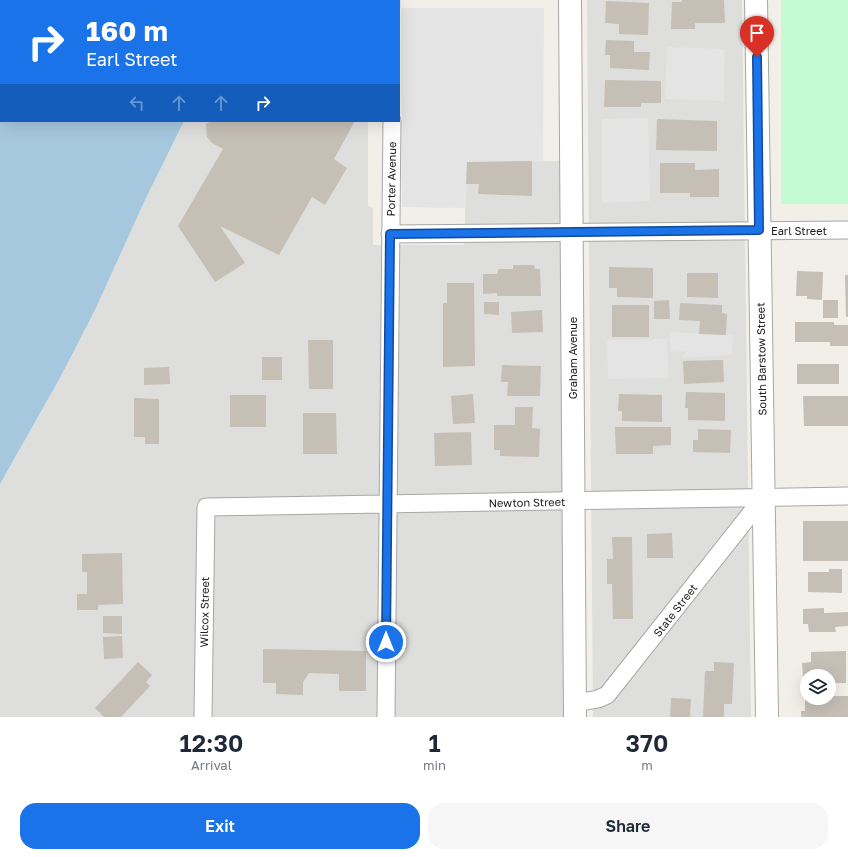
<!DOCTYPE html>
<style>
body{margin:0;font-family:"Golos Text",sans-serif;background:#f6f6f7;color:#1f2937;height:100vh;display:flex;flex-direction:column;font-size:15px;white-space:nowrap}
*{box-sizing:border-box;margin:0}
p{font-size:13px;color:#747a83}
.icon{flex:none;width:22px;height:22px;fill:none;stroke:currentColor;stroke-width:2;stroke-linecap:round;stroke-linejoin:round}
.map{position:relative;height:717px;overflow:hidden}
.side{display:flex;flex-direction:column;background:#fff;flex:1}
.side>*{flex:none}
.top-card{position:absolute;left:0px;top:0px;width:400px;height:122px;box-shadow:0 4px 16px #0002;background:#1a73e8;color:#fff;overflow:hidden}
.buttons{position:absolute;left:800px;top:669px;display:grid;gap:8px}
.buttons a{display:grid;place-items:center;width:36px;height:36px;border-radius:50%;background:#fff;box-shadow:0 4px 16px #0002;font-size:20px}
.pin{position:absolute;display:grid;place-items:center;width:34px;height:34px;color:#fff;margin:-41px -17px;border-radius:50% 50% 50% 0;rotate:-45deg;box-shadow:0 0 4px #0007}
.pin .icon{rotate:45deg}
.me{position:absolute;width:44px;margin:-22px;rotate:0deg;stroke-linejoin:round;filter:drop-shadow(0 0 3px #0008)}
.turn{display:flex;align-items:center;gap:14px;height:84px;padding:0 20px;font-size:18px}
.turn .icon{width:52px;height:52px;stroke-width:2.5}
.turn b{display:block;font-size:28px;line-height:34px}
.lanes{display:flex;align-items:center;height:38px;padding:0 20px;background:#0003;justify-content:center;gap:20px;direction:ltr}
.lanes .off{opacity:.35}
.eta{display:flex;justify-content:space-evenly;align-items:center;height:68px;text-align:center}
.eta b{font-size:24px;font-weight:600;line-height:28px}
.button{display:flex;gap:8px;margin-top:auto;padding:8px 20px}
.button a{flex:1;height:46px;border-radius:16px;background:#1a73e8;color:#fff;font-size:16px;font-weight:600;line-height:46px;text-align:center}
.button a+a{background:#f6f6f7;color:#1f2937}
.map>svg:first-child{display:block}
.residential{fill:#dededd}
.park{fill:#c4fbd2}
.parking{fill:#e4e4e4}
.water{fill:#a6c8df}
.building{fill:#c6bfb6}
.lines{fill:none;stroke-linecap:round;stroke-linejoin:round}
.minor-casing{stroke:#a7a7a7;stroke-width:19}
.tertiary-casing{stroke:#a7a7a7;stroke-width:24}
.minor{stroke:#fff;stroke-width:17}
.tertiary{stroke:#fff;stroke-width:22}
.route-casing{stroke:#114b97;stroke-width:10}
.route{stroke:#1a73e8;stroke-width:7}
.labels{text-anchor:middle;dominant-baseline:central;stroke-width:3;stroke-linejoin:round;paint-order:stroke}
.street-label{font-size:11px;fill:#202020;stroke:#fff}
</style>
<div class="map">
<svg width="848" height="717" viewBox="0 0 848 717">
<rect width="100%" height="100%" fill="#f1efe7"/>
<path class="residential" d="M587,0H742L751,717H593Z
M184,121H368V206L373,208V245H464L467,162L560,161L565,717H0V484L61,376L95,310L145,200Z"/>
<path class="park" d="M781,0H848V204H781Z"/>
<path class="parking" d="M271,0H401V8H544L543,161L467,162L465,208L402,207L401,9L399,8V1Z
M667,47L725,49L724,101L665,99Z
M648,118L650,201L602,203V119Z
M670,332L734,335L732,355L682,358L686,351L670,352Z
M667,339L668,378L608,379L607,340Z"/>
<path class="water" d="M0,0H239L1,1V121H184L145,200L95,310L61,376L0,484Z"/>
<path class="building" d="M682,0H724L725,23H695V29H671L672,2H682Z
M606,1L649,3L648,35L619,34V24L605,23Z
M606,40L634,41V52H650L649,70L610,68V55H605Z
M605,80L661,81V103H641V107H604Z
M657,119L717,121V151L656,150Z
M211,121H355L334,159L347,168L325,205L312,197L279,255L220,226L245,263L215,282L178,226L223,149L212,143L207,137L206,124Z
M532,161V196L478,194L479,184H466L467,162Z
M660,163H695V170L719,169V197H690V193H660Z
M513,265H534L535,269H540L541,296H497V293L483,294V274H497L499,269H513Z
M609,267L653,268V298L617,297V288H609Z
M797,271L823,272L822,300L807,299V296H796Z
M687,273H718V298L687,297Z
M845,275H848V317H846Z
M447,283H474L475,366L443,367V303H447Z
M669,300L670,319H654V301Z
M823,300H838V318H823Z
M484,302H499V315L484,314Z
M680,303L722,305V313L727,314L726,335L699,334L700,321L679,320Z
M612,305H649V337H612Z
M542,310L543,332L512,333L511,312Z
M795,322H834V325H848V346H830V342H795Z
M308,340H333V389H309Z
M262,357H282V380H262Z
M723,360L724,382L684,384L683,361Z
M797,364H839V384H797Z
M502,365L541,366L540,396H507L508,382H501Z
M169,367L170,384L144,385V368Z
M686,392L725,393V421L688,420V408H685Z
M473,394L475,423L453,424L451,396Z
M619,394L662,395V422L622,421V411H618Z
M230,395H266V427H230Z
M803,396H848V426H804Z
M134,398L159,399V444H145V437H134Z
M515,407H533L532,428L540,429L539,457L500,456V450H494V425H515Z
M303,413H336L337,454H303Z
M615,427H671V445L653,446V454H616Z
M698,429L731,430L730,453L693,452V440H698Z
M471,432L472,465L435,466L434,433Z
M803,521H848V561H803Z
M672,533L673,558H647V534Z
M612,537H632L633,619H613L612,584H607V559H613Z
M122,553L123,604L98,605V610H77V594H87V572H82V554Z
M829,569H842V593L808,592V572H829Z
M824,608V613L848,612V626L835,627L836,632H809L808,624H803V609Z
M103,616H122V634L103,633Z
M122,636L123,658L104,659L103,637Z
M263,649L366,651V691H339V674L309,673L303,682V695L276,694V683H263Z
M846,651V683H829V676H803L802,663L811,662V652Z
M138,662L152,675L146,682L150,686L121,717H104L95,708Z
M714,662L734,663L732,704H724V717H703L705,671H714Z
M805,696L807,698H829V696H848V717H801V711H805Z
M671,698L691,699L690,717H670Z"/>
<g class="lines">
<defs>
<path id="minor" d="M390,234L848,230
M575,703L598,699L607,695L763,498
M203,717L206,507L848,496
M386,717L392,121"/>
<path id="tertiary" d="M570,0L575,717
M756,0L767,717"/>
</defs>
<use href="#minor" class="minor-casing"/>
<use href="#tertiary" class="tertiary-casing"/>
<use href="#minor" class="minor"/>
<use href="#tertiary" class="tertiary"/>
</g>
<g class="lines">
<defs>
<path id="route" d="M386,642L390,234L759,230L757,57"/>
</defs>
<use href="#route" class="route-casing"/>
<use href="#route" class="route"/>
</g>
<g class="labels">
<g class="street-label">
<text transform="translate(391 179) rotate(-89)">Porter Avenue</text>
<text x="799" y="230">Earl Street</text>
<text transform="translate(572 358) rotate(-90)">Graham Avenue</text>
<text transform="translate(761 359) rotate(-91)">South Barstow Street</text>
<text transform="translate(527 502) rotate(-1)">Newton Street</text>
<text transform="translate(675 610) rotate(-52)">State Street</text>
<text transform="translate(204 612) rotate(-89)">Wilcox Street</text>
</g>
</g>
</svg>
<div class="buttons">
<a><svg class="icon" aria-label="layers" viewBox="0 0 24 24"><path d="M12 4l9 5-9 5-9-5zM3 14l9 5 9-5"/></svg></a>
</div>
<div class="pin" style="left:757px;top:57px;background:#d93025"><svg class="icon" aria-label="arrive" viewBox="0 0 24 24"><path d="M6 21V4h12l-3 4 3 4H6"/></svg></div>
<svg class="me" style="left:386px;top:642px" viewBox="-20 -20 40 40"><circle r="17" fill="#1a73e8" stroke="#fff" stroke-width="3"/><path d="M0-11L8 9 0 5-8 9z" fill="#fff"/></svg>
<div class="top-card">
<div class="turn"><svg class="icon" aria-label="right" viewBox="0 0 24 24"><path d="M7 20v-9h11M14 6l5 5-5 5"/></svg><div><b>160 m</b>Earl Street</div></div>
<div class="lanes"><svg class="icon off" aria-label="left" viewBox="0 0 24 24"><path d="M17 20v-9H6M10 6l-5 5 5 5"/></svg><svg class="icon off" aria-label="ahead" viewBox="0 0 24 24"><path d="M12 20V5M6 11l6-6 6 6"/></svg><svg class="icon off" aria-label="ahead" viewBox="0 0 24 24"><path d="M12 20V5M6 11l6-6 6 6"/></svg><svg class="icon" aria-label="right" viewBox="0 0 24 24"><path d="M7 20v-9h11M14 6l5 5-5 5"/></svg></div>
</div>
</div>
<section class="side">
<div class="eta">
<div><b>12:30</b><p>Arrival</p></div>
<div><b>1</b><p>min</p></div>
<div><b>370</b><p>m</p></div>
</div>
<div class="button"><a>Exit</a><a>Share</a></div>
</section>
